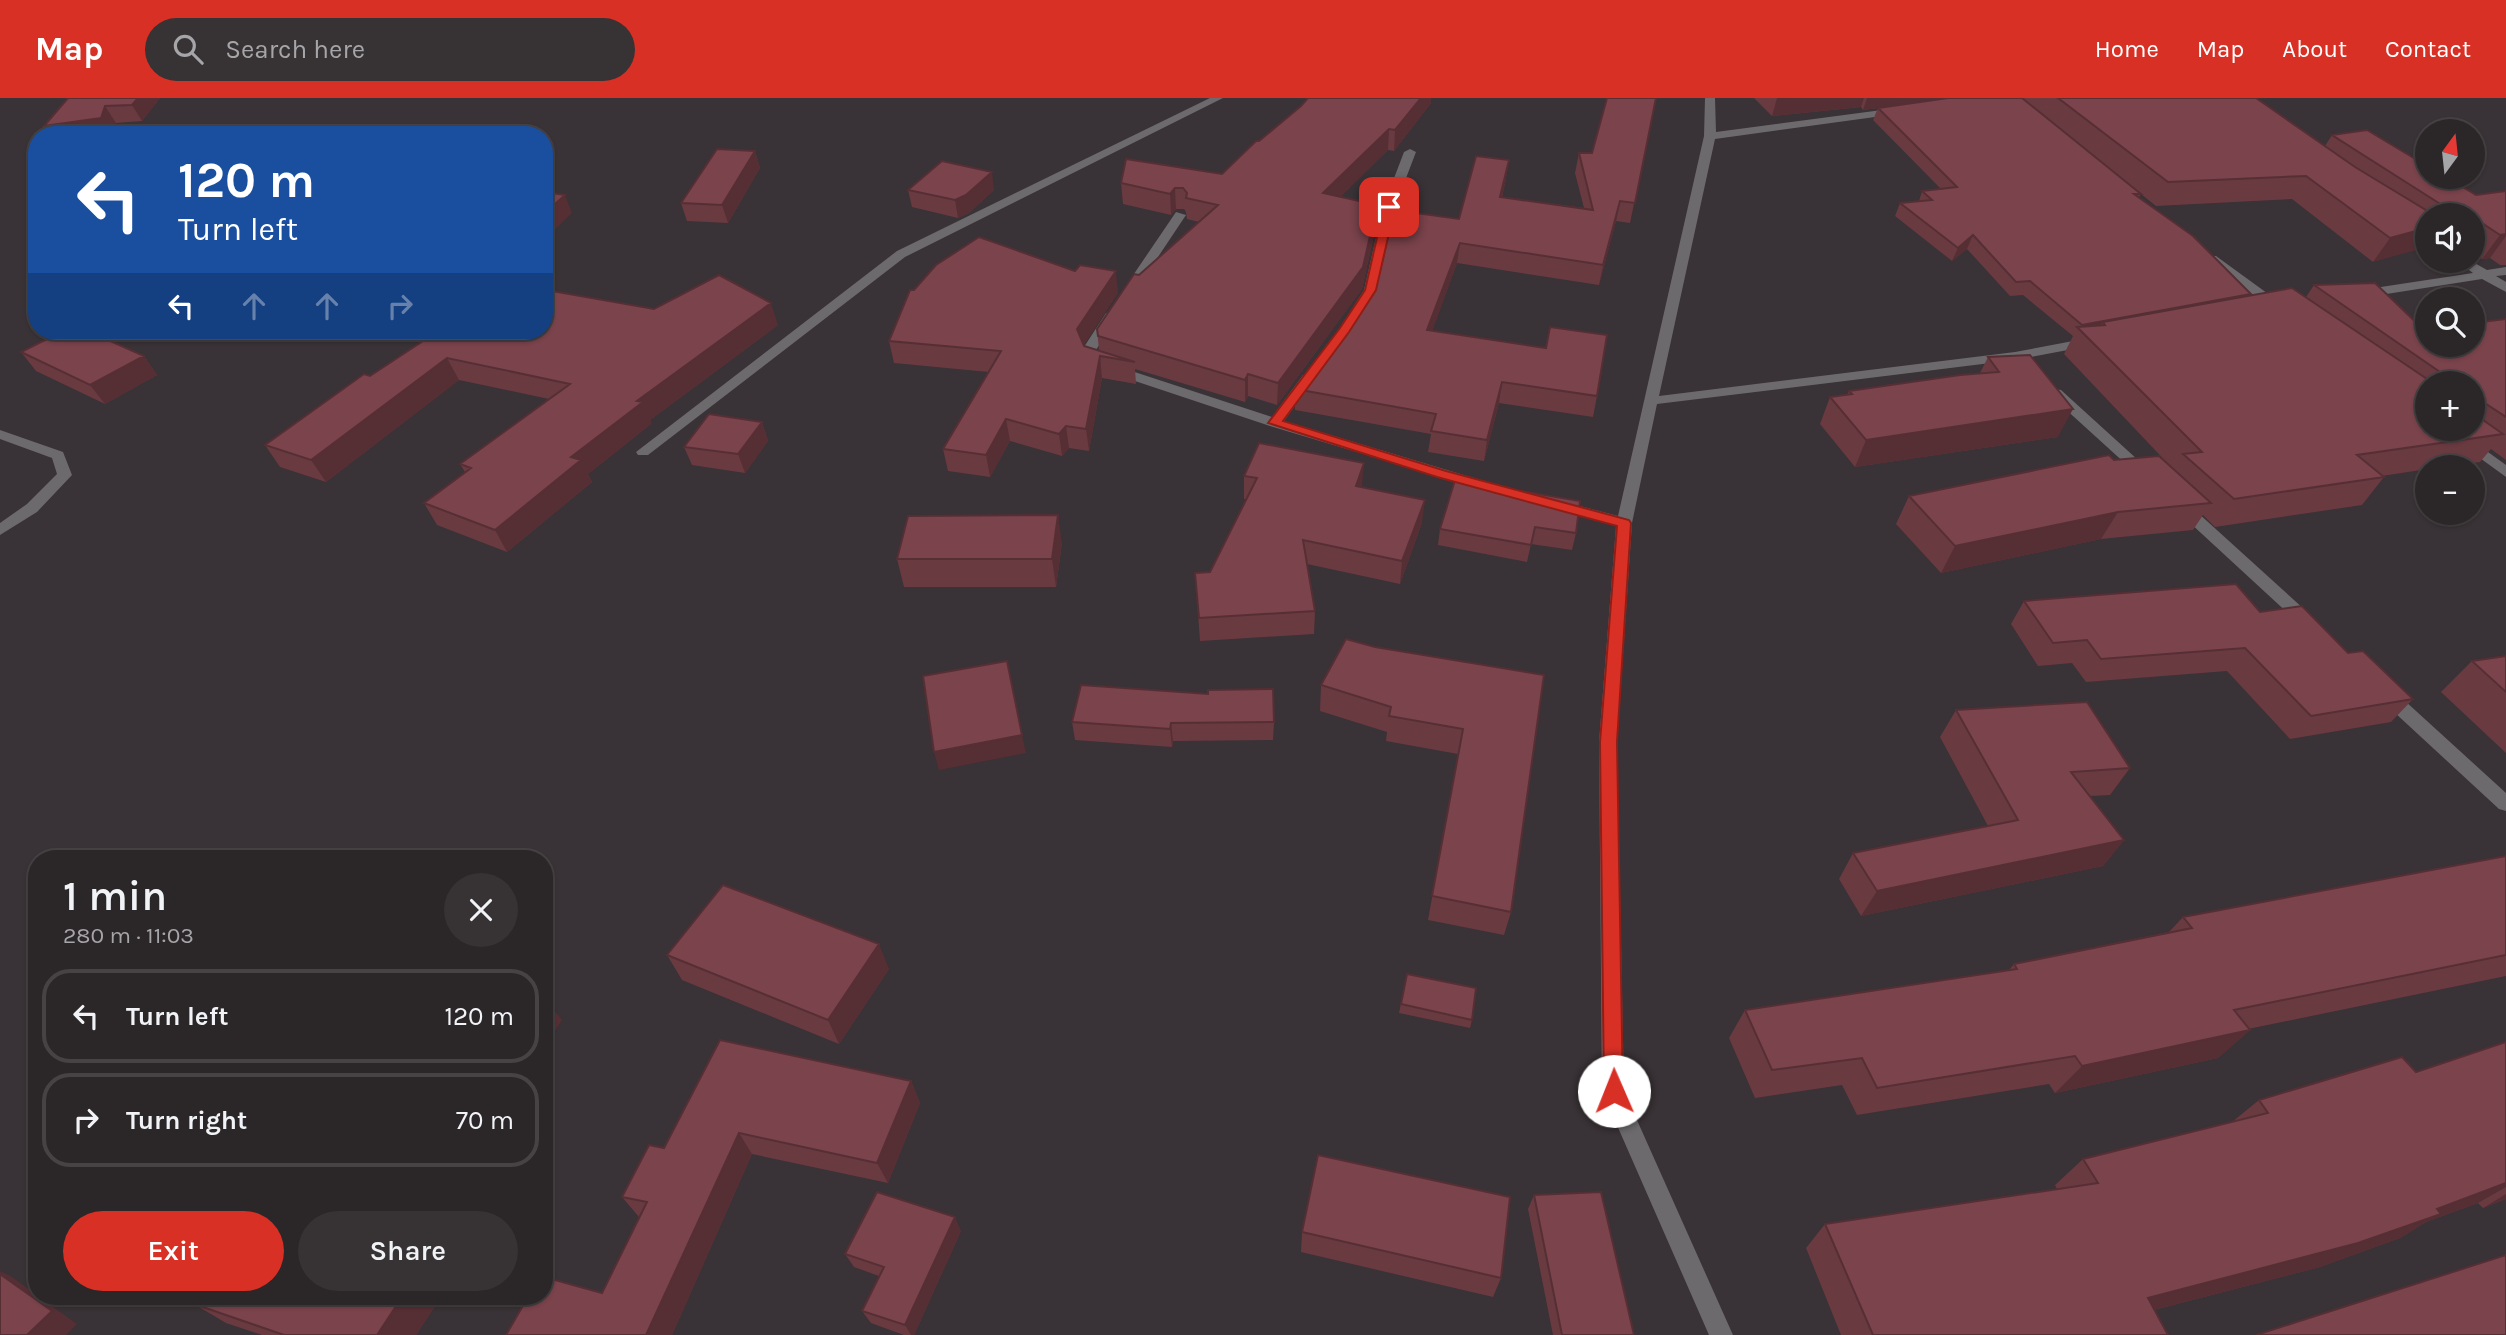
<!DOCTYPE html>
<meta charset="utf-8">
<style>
body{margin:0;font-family:Karla,sans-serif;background:#373234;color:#f1f3f6;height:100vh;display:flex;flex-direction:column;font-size:26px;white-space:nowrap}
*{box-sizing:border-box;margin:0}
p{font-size:23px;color:#a6a5a8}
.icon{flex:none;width:38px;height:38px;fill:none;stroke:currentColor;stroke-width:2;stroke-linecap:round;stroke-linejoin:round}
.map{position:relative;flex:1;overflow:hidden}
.sheet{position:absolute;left:28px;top:752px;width:525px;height:455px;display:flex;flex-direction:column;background:#2b2628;border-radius:28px;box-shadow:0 2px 5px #0004,0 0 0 2px #474345}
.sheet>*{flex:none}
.guide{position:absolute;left:28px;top:28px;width:525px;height:214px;border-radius:28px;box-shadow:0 2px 5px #0004,0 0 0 2px #474345;background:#1a4fa0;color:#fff;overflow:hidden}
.needle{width:46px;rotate:15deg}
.buttons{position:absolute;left:2415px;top:21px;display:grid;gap:14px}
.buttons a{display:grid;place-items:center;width:70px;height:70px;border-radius:50%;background:#2b2628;box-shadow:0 2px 5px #0004,0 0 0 2px #474345;font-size:35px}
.pin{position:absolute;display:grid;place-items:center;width:60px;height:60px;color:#fff;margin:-30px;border-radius:14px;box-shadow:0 4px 10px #0006}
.me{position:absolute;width:77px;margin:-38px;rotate:359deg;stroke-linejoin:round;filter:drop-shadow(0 0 5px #0008)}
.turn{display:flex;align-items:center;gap:24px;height:147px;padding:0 35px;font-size:32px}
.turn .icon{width:91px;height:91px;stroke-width:2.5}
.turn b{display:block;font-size:49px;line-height:60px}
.lanes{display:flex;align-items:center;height:66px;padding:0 35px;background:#0003;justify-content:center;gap:35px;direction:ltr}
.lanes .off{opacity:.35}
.round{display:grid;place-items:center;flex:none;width:74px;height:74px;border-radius:37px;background:#373234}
.summary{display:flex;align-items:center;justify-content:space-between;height:119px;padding:0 35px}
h1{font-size:42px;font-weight:600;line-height:52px}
.cta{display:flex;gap:14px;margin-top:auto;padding:14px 35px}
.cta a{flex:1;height:80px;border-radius:42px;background:#d93025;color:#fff;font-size:28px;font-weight:600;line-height:80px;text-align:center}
.cta a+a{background:#373234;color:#f1f3f6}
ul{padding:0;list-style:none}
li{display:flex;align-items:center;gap:21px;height:94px;margin:0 14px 10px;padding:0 21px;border:4px solid #474345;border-radius:28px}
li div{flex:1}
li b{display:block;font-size:26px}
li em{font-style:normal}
header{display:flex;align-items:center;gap:42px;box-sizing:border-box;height:98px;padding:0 35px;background:#d93025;color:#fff}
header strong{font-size:33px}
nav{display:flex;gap:38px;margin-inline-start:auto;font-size:24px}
.search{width:490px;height:63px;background:#373234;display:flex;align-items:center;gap:18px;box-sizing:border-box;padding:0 24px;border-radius:38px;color:#a6a5a8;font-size:26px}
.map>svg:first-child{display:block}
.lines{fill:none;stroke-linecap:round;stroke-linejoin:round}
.minor{fill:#6c6a6d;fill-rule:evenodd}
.wall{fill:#6a3a41;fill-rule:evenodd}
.shaded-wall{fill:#562f35}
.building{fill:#7b434c;stroke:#562f35;stroke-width:2}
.route{fill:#d93025;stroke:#8d1f18;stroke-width:2}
</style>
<header>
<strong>Map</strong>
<div class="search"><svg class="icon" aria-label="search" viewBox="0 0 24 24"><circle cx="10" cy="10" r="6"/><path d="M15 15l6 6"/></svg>Search here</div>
<nav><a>Home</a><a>Map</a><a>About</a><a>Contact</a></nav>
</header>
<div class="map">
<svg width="2506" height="1237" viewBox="0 0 2506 1237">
<rect width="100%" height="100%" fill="#393236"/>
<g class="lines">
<path class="minor" d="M1210,0H1223L905,159L648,357H638L636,354L897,153Z
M1705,0H1715L1716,34L1897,10L1902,13L1897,16L1715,41L1659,298L2015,254L2089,240L2096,244L2089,248L2015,262L1657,306L1632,425L1617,644L1624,993L1733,1237H1709L1602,993L1599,644L1616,428L1552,411L1549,407L1557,402L1618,418L1704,38Z
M1410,51L1416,54L1395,109L1376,192L1366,209H1356L1355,206L1364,192L1383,109L1404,54Z
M1176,114L1186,117L1132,198H1122L1121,195Z
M2208,158H2216L2282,206V212H2272L2208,164Z
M2457,163H2471L2487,172L2506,169V177L2496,178L2506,184V194L2482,181L2361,200L2355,196L2361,192L2473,175Z
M1111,214L1118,218L1096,252L1098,262L1272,319L1303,277H1313L1315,280L1284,323L1497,387L1499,390L1497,393H1487L1270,328L1087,267L1082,252L1106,215Z
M2056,291L2061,292L2149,372V378H2139L2051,298L2049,295Z
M2440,331H2456L2506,367V379Z
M0,332L63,354L72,377L37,414L0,437V425L27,406L57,376L52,360L0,341Z
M2181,403L2186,404L2316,522L2318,526L2316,530H2304L2176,412L2173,408L2176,404Z
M2387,591L2393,592L2506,695V713L2499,711L2381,602L2378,597Z"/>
</g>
<path class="wall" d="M68,0H160L142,23L116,25L111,36L51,37Z
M1308,0H1431V5L1394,53L1388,52L1340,99L1376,128L1362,191L1277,307L1248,298L1245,304L1135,271L1136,286L1102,280L1089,353L1069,350L1062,358L1010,343L990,379L948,373L943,351L989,274L894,265L889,243L1118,195L1083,247L1099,252L1097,231L1139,177L1199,124L1187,121L1186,114L1184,111H1176L1171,117L1123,106L1121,85L1222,76L1301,8Z
M1656,0L1630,125L1616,123L1599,187L1457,165L1432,233L1597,298L1593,319L1499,305L1484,363L1428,354L1431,336L1295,312V291L1459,121L1506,81L1502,99L1584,110L1575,75L1579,55H1592Z
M1754,0H2256L2325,48L2332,37L2476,97L2506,93V167H2500L2490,160L2482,161L2473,155V117H2427L2373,164L2292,101L2156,108L2141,96L2139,99L2251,196V198L2306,199L2314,187L2424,232L2506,221V362L2491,351L2480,364L2441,369H2427V371L2382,378L2384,379L2362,407L2215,429L2203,417L2193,432L2101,441L1941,475L1896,426L1909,398L2114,362L2173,371L2064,256L2073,238L2023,197L2010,198L1967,151L1952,163L1895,118L1900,105L1919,103L1922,93L1941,91L1873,22L1878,10L1863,12L1861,9L1772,18ZM2427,285H2473V331Z
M755,53L760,70L728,125L687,123L681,105Z
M908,92H994L969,115L958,120L912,109Z
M552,193L654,211L778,227L650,322L651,326L588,376L592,384L507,454L437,427L424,405L465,374L460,366L549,301L459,282L326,384L280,369L265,347L423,243L410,233H544Z
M21,254L144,258L157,277L105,306L36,273Z
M1988,259L2058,339L1855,369L1820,326L1830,299L1847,297L1849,293L1980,275Z
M762,324L768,343L745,375L692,367L684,349Z
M1244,378L1362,389L1422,425L1400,486L1307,466L1315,513L1314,536L1200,543L1195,475L1210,474L1247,401H1244Z
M1455,382L1576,435L1572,452L1531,446L1527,464L1438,447L1440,431Z
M1062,445L1056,489H904L897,461Z
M2024,503L2348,555L2413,601L2391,624L2290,641L2227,573L2086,584L2072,565L2038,568L2011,526Z
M1375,549L1544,577L1511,814L1504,837L1428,822L1458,656L1386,643L1387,634L1320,613L1321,587Z
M2506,558V655L2441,594L2472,563Z
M1956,612L2130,670L2110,697L2090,698L2124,742L2103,768L1861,818L1839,781L1853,755L1988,728L1940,639Z
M1072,624H1274L1273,642L1173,643L1172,649L1075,642Z
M2506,758V878L2248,931L2250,932L2218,960L2055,995L2049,986L1857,1017L1842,987L1755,1000L1729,940L1745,912L2009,872L2014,866L2169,834L2183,819Z
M667,857L889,871L839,946L682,882Z
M1407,876L1472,922L1470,930L1399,915Z
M2506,944V1101L2483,1110L2478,1105L2426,1124L2400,1140L2320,1169L2154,1212L2168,1237H1841L1806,1150L1825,1126L2057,1091L2055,1087L2083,1061L2232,1024L2259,1002L2416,974Z
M911,983L920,1005L888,1085L752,1056L672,1237H506L602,1195L639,1119L622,1099L664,1050Z
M1534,1097L1634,1237H1553L1528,1111Z
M961,1133L914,1237H904L871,1225L862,1213L879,1178L854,1169L845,1156Z
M1302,1134L1501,1180L1493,1199L1301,1154Z
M200,1199H441L416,1237H262L226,1225L194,1206Z"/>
<path class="shaded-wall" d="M138,0H160L142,23L132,7Z
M1421,0H1431V5L1394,53L1395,32Z
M1777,0H1864L1861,9L1772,18Z
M1867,0H1950L1863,12Z
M105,8L116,25L111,36L51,37L44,28Z
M1389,31L1388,52L1323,116V95Z
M755,53L760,70L728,125L722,107Z
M1509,62L1506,81L1497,119L1500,99Z
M992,74L994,92L969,115L958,120L955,102Z
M1175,90L1176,111L1171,117L1170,96Z
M565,97L572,115L544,142V116Z
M1620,103L1616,123L1599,187L1603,167Z
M1377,107L1376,128L1362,191L1277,307L1278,285Z
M2427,130V149L2373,164L2390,140Z
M2506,136V138L2490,160L2482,161L2500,137Z
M1973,137L1967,151L1952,163L1958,150Z
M1460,145L1457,165L1425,253L1427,232Z
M1116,173L1118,195L1080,253L1077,231Z
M2251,196L2243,210L2105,227L2103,224L2096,237L2080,232L2082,227Z
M771,205L778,227L650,322L651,326L588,376L592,384L507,454L495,432L571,359L637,303Z
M144,258L157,277L105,306L90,287Z
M1100,258L1102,280L1089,353L1086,331Z
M447,260L459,282L326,384L311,362Z
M1248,276V298L1245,304V282Z
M1502,284L1499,305L1484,363L1487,342Z
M2073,311L2058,339L1855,369L1866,342Z
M1006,321L1010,343L990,379L986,357Z
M762,324L768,343L745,375L738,356Z
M1066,328L1069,350L1062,358L1059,336Z
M1364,365L1362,388L1354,411L1356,388Z
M1425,402L1422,425L1400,486L1402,463Z
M2118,414L2101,441L1941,475L1955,448Z
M1058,417L1062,445L1056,489L1052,461Z
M1171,625L1173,643L1172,649L1170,631Z
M1022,637L1026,655L939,672L934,654Z
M2124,742L2103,768L1861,818L1877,793Z
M879,846L889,871L839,946L828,922Z
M549,906L562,922L544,950V913Z
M2250,932L2218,960L2055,995L2082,968Z
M911,983L920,1005L888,1085L877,1065Z
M739,1035L752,1056L672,1237H646Z
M2506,1085V1089L2478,1105L2426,1124L2400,1140L2320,1169L2115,1222L2148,1200L2437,1111Z
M2506,1096V1101L2483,1110Z
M955,1119L961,1133L914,1237H911L905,1227Z
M0,1173L12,1179L37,1197V1199H39L77,1226L66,1237H27L0,1176Z
M402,1199H441L416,1237H377Z"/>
<path class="building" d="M68,0H138L132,7L105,8L101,20L44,28Z
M1308,0H1421L1395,32L1389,31L1323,95L1377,107L1363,169L1278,285L1248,276L1245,282L1098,238L1097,231L1134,176L1139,177L1218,107L1186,100L1187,95L1183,90H1175L1170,96L1121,85L1126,61L1222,76L1256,43H1259L1301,8Z
M1607,0H1656L1635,105L1620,103L1603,167L1460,145L1427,232L1546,250L1550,229L1607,237L1597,298L1502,284L1487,342L1431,333L1436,316L1295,291L1353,215L1380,173L1394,112L1459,121L1476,58L1509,62L1500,99L1593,112L1579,55H1592Z
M1948,0H2022L2141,96H2134L2193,138L2251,196L2082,227L2030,183L2016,184L1973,137L1958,150L1900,105L1932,102L1922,93L1957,89L1878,10Z
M2058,0H2256L2355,69L2434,117H2427V130L2390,140L2306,78L2168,84Z
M2367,32L2427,68V79H2446L2476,97L2506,93V136L2500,137L2473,119V117H2446L2445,109L2332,37Z
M717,51L755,53L722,107L681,105Z
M942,63L992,74L966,97L955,102L908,92Z
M544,94L565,97L544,116Z
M979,139L1075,173L1080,167L1116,173L1077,231L1084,248L1135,264L1100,258L1086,331L1066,328L1059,336L1006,321L986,357L943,351L1001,253L889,243L910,192H914L936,167Z
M719,177L771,205L637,303L643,304L571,359L581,362L495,432L424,405L471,370L460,366L570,286L447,260L311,362L265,347L364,276L370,278L432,237L426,233H544V190L552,193L654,211Z
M2375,185L2424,232L2427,231V247H2473V225L2506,221V319L2480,302H2473V285H2449L2450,281L2314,187Z
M2292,190L2433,285H2427V331H2473V315L2503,336L2357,357L2384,379L2234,401L2183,356L2202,354L2077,229L2105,227L2103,224Z
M63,233H88L144,258L90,287L21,254Z
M2030,257L2073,311L1866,342L1830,299L1852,296L1849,293L1960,277L1999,274L1988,259Z
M709,316L762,324L738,356L684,349Z
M1259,345L1364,365L1356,388L1425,402L1402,463L1303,442L1315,513L1199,520L1195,475L1210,474L1257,380L1244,378Z
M2109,357L2114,362L2159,358L2211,405L2118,414L1955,448L1909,398Z
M1455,382L1580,403L1576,435L1535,429L1531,447L1440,431Z
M1058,417L1052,461H897L908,418Z
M2236,486L2260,514L2302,508L2348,555L2363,553L2413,601L2311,618L2245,550L2101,561L2087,542L2053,545L2024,503Z
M1346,541L1375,549L1544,577L1511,814L1432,798L1463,631L1389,618L1391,609L1321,587Z
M2506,558V594L2472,563Z
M1007,563L1022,637L934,654L923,578Z
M1081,587L1208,596V592L1273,591L1274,624L1171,625L1170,631L1072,624Z
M2087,604L2130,670L2071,674L2124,742L1877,793L1853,755L2018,722L1956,612Z
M2506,758V857L2234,912L2250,932L2082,968L2075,958L1877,990L1862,960L1772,972L1745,912L2017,871L2014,866L2192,830L2183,819Z
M723,787L879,846L828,922L667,857Z
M1407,876L1476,890L1472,922L1401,906Z
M544,904L549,906L544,913Z
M720,942L911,983L877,1065L739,1035L646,1237H506L528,1199H544V1179L602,1195L647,1104L622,1099L649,1047L664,1050Z
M2506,944V1085L2437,1111L2441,1116L2358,1145L2148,1200L2168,1237H1873L1825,1126L2098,1085L2083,1061L2268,1015L2259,1002L2402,959L2416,974Z
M1318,1057L1510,1099L1501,1180L1302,1134Z
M877,1094L955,1119L905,1227L862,1213L884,1169L845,1156Z
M1601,1094L1634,1237H1562L1534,1097Z
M2506,1157V1237H2256Z
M0,1176L52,1213L27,1237H0Z
M200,1199H402L377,1237H284L194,1206Z"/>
<path class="route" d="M1389,106L1395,109L1376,192L1349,234L1283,323L1446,373L1629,422L1631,425L1617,644L1623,993L1620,1000L1614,1002L1607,1000L1604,993L1600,644L1617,428L1437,379L1268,325L1340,230L1365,192L1384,109Z"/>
</svg>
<div class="buttons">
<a><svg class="needle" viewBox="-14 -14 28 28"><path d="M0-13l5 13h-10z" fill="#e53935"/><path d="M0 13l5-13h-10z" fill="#a6a5a8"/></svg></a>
<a><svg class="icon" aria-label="sound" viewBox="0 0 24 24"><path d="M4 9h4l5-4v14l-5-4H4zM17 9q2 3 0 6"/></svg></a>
<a><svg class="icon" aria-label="search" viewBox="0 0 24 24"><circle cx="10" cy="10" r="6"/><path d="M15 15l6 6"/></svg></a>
<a>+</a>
<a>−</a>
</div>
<div class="pin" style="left:1389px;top:109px;background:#d93025"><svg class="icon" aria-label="arrive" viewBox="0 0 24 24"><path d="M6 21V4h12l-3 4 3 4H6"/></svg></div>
<svg class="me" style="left:1614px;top:993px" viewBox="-20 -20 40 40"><circle r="19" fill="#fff"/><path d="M0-13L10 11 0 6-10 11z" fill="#d93025"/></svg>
<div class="guide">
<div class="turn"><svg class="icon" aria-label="left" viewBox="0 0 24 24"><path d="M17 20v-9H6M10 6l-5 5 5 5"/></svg><div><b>120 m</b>Turn left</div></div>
<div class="lanes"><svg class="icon" aria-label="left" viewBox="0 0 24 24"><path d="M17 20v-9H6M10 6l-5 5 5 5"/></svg><svg class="icon off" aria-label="ahead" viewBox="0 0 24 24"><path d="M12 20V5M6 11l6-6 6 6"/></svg><svg class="icon off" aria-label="ahead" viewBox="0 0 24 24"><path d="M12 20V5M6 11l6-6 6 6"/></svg><svg class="icon off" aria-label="right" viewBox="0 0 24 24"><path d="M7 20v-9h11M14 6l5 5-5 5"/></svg></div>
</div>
<section class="sheet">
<div class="summary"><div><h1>1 min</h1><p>280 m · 11:03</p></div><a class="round"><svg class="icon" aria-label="close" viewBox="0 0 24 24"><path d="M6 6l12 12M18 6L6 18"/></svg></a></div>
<ul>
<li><svg class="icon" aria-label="left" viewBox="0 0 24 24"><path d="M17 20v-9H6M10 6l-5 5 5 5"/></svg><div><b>Turn left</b></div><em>120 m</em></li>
<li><svg class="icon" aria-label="right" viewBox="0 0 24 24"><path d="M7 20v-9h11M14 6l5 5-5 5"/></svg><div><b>Turn right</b></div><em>70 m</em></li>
</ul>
<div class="cta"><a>Exit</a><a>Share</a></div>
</section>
</div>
